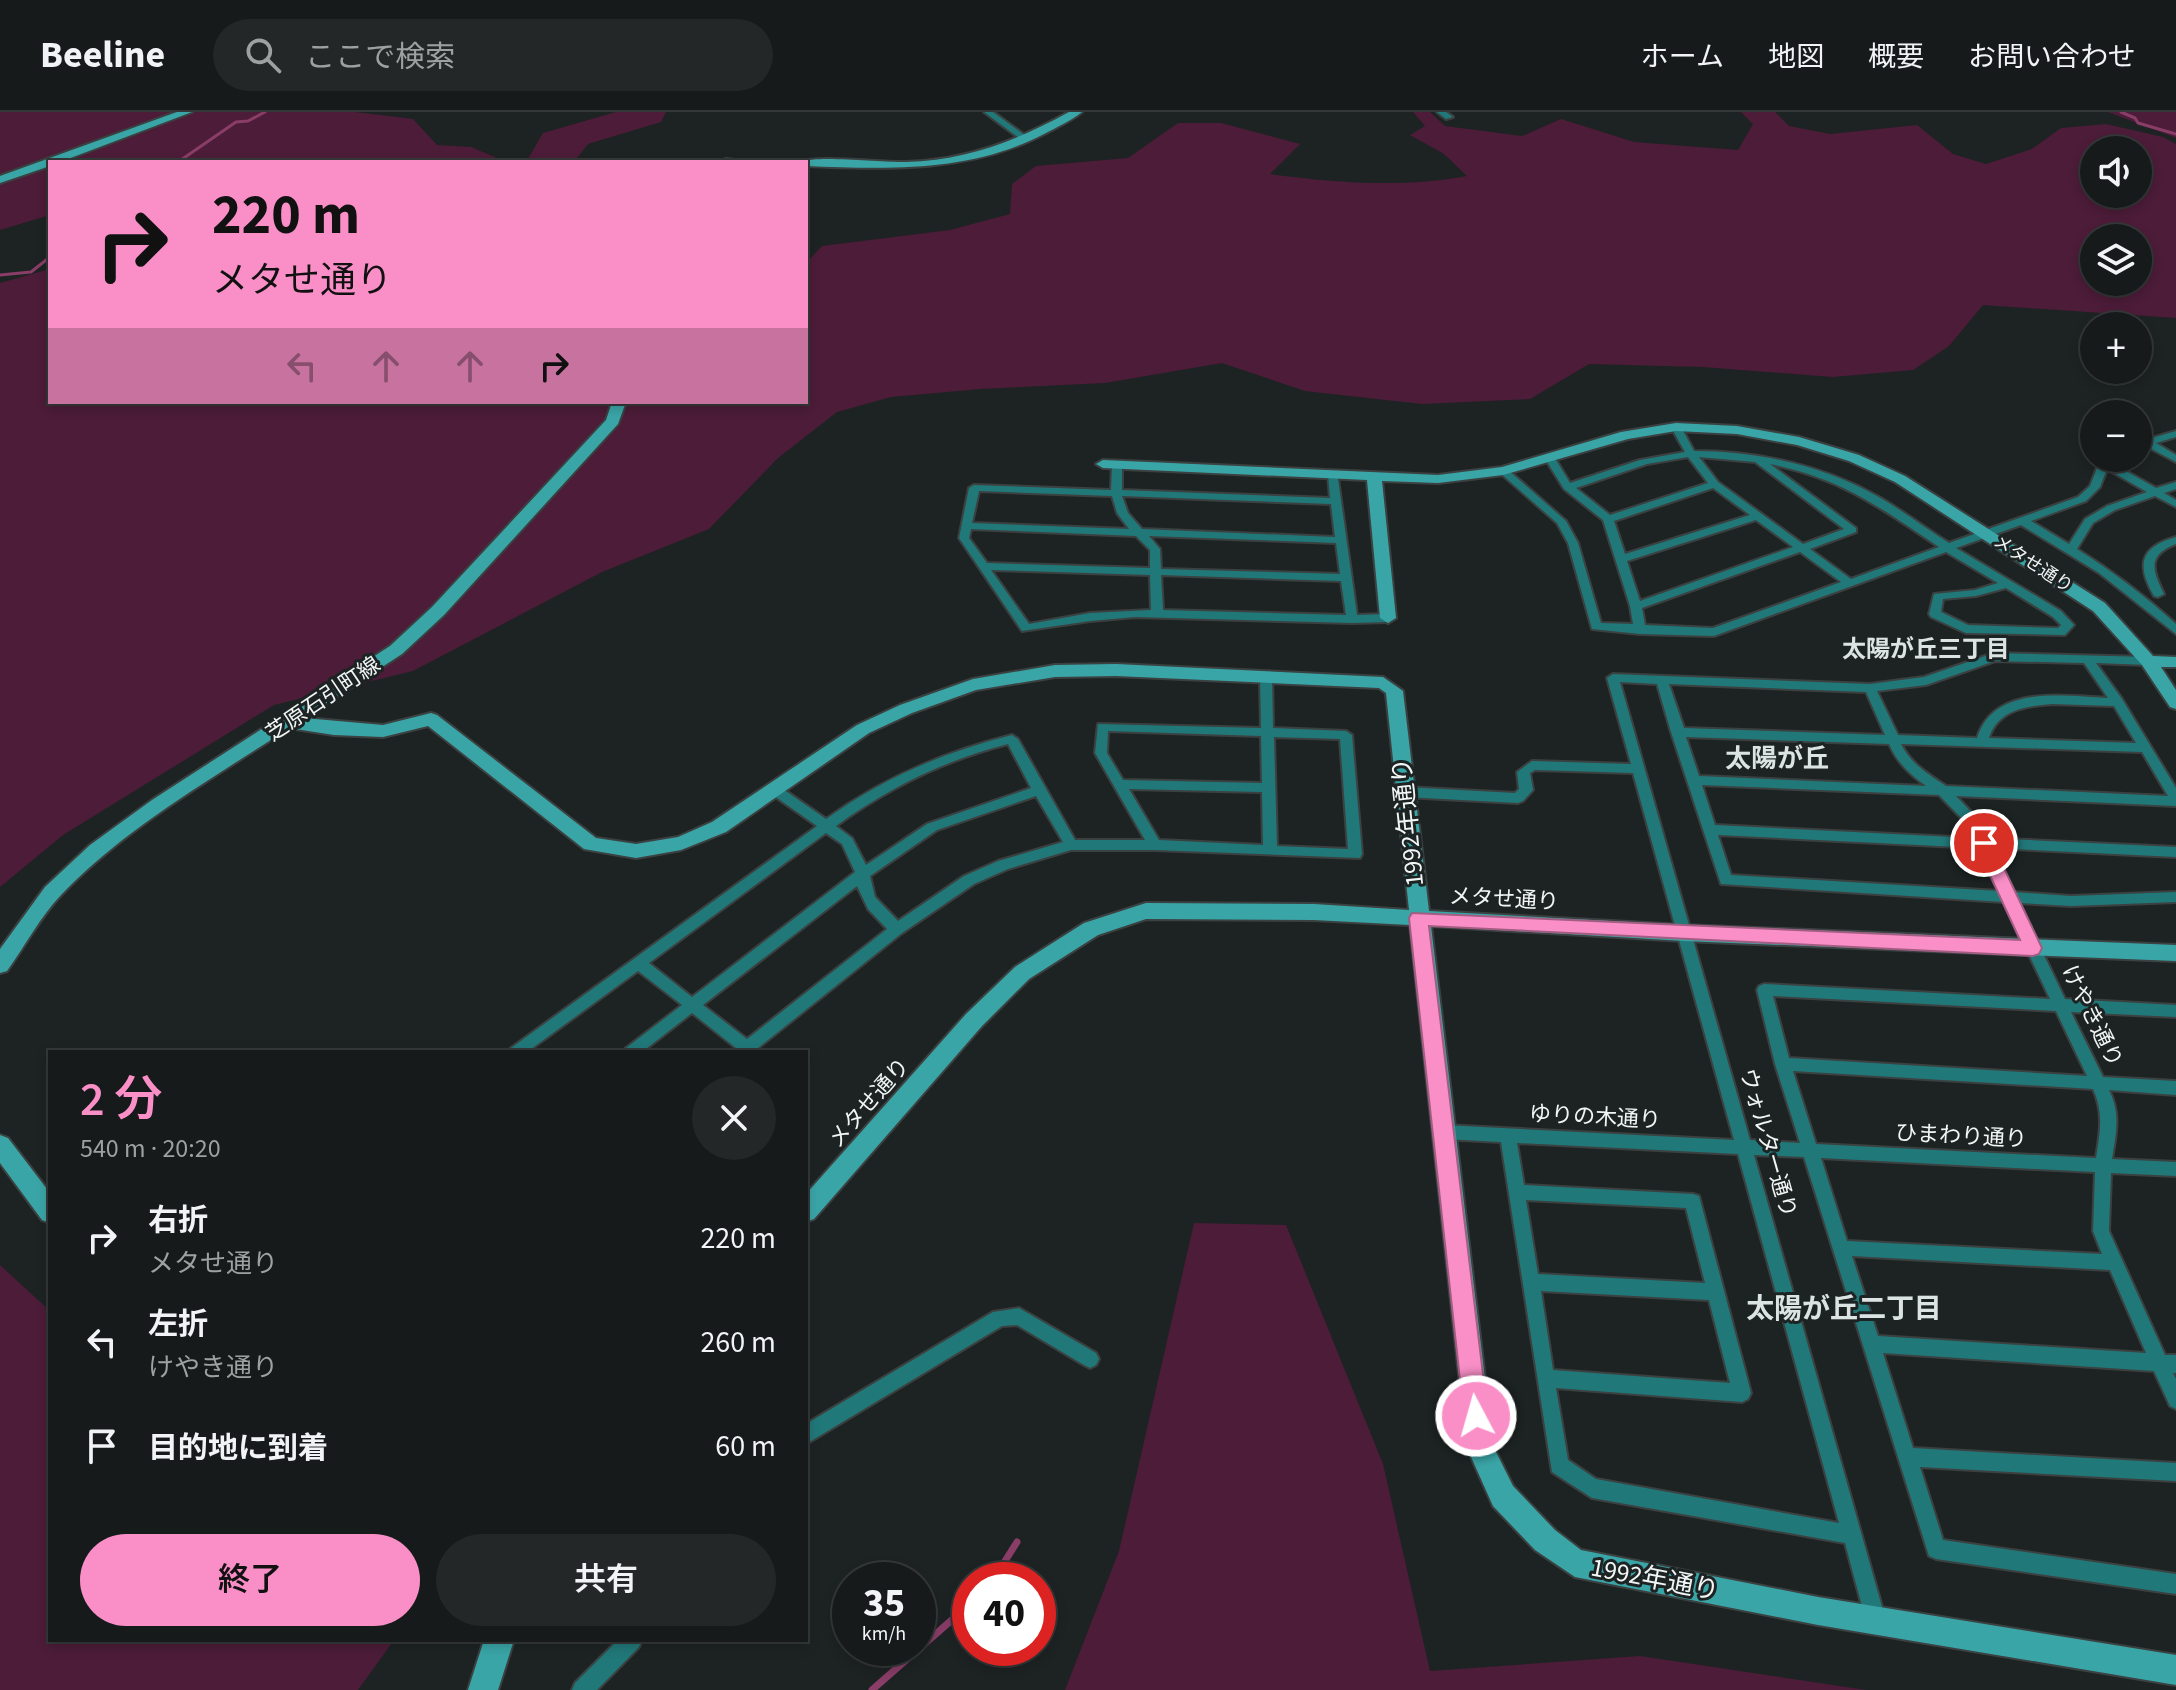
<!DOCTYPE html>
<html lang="ja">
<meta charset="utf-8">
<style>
body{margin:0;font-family:"Source Sans 3","Noto Sans JP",sans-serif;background:#232727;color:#f1f3f6;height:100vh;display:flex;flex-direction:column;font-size:30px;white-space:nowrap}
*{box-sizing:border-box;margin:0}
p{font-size:26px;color:#9ea1a2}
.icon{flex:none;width:44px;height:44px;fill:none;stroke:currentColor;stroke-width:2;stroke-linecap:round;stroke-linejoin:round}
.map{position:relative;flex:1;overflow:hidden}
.details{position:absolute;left:48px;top:938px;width:760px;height:592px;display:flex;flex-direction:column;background:#161a1a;border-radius:0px;box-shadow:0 4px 12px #0003,0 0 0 2px #353839}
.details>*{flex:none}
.banner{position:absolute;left:48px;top:48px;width:760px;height:244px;border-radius:0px;box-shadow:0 4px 12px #0003,0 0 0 2px #353839;background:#fa8fc8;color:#111;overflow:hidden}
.buttons{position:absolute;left:2080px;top:24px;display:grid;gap:16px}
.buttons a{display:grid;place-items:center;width:72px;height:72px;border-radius:50%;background:#161a1a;box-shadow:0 4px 12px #0003,0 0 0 2px #353839;font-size:40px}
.speed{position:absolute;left:832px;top:1450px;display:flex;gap:16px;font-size:40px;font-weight:700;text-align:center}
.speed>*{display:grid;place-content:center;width:104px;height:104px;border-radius:50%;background:#161a1a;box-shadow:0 4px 12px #0003,0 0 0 2px #353839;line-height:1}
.speed small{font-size:20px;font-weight:400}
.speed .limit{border:12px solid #d22;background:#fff;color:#111}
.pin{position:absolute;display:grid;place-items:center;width:68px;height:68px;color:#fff;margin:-34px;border:4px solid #fff;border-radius:50%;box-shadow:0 2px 8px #0007}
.me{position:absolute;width:88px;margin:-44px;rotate:354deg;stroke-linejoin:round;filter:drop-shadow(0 0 6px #0008)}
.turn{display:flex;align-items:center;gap:28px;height:168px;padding:0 32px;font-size:36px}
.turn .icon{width:104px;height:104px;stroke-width:2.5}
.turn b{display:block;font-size:56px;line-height:68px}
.lanes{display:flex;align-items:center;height:76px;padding:0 32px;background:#0003;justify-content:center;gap:40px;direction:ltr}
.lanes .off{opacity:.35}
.round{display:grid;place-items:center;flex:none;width:84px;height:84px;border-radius:42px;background:#232727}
.headline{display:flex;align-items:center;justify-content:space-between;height:136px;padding:0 32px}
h1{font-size:48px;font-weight:600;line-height:60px;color:#fa8fc8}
.action{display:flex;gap:16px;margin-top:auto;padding:16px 32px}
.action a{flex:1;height:92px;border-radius:48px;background:#fa8fc8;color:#111;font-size:32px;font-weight:600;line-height:92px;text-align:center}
.action a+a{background:#232727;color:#f1f3f6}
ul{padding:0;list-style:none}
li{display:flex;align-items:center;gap:24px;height:104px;padding:0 32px}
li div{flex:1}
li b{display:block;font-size:30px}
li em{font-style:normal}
header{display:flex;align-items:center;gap:48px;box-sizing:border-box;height:112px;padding:0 40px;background:#161a1a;border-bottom:2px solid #353839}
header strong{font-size:38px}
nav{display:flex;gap:44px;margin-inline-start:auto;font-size:28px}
.search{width:560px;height:72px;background:#232727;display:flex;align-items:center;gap:20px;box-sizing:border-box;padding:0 28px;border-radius:44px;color:#9ea1a2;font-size:30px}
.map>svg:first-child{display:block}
.green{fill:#4c1c38;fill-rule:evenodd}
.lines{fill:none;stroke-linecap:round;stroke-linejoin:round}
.stream-far1{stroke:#893d67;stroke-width:3}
.stream{stroke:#893d67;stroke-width:7}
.street-casing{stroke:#3b4040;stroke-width:4}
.secondary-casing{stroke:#3b4040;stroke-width:4}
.street{fill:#217879;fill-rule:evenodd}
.secondary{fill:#3aa5a7;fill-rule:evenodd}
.route{fill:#fa8fc8;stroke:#a25d82;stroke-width:2}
.labels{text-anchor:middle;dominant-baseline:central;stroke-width:6;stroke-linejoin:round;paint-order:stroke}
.far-street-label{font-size:18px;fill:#f1f5f5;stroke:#1d2323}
.street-label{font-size:22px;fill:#f1f5f5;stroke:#1d2323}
.neighbourhood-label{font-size:24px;font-weight:bold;fill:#dbe3e3;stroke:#1d2323}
.quarter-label{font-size:26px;font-weight:bold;fill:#dbe3e3;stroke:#1d2323}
.near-street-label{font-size:26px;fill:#f1f5f5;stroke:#1d2323}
.near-neighbourhood-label{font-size:28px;font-weight:bold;fill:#dbe3e3;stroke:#1d2323}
</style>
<header>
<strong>Beeline</strong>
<div class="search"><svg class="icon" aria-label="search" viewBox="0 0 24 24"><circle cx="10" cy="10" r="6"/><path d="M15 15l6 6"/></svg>ここで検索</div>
<nav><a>ホーム</a><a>地図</a><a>概要</a><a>お問い合わせ</a></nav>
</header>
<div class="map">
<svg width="2176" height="1578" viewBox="0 0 2176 1578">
<rect width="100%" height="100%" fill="#1d2323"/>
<path class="green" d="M0,0H355L413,7L437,33L471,35L495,45L494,50H50V103L0,118Z
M616,0H666L661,10L588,32L574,50H526L543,21Z
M1413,0H1430L1445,14L1522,24L1561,7L1634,30L1738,38L1753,12L1741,0H1775L1789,14L1830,22L1917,13L1953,42L1986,52L2032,37L2061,16L2106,12L2163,25L2176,32V206L1983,193L1949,234L1913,258L1833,265L1703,255L1589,252L1530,287L1422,292L1305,279L1222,251L1105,271L981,277L891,285L837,300L778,346L709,417L602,460L413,559L274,593L63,723L0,775V171L50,157V290H806V151L822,134L950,118L1010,102L1012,72L1036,54L1128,46L1178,11H1221L1300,32L1270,62C1335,71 1402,76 1467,64L1444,42L1410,23L1425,14ZM2094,38H2138V82H2094ZM2094,126H2138V170H2094Z
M2108,0H2176V26Z
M1194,1111L1286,1113L1383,1352L1430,1559L1640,1544L1866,1578H1065L1119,1439Z
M0,1153L50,1199V1528H394L358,1578H0Z"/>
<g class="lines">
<path class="stream-far1" d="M2121,0L2135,6L2138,11L2176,22
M178,50L236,10L248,9L265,0
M0,163L31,160L50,145"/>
<path class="stream" d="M993,1468L1017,1430
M872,1578L970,1492"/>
<defs>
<path id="street" d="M984,0H993L1030,27L1023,29Z
M1437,0H1446L1453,5L1446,7Z
M1676,312L1681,315L1694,339C1757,339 1822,353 1877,384C1902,398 1925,416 1949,431L2078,385L2090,374L2101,346H2111L2110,350L2156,376L2176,370V377L2164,381L2176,388V395L2155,384L2115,398L2093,411L2077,437C2112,459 2145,484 2176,512V522L2099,461L2021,413L1956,436L2061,499L2074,513L2065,523L1966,521L1931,505L1929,502L1934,482L1975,478L1998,471L1946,440L1714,524L1640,522L1592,517L1568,431L1557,411L1498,359L1499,357H1507L1566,409L1578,431L1601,511L1633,512L1630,494L1603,408L1564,377L1544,345L1553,343L1570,371L1640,348L1685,340L1671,315ZM1688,345L1708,371L1610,403L1576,376L1647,352ZM1699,345L1755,350L1844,417L1803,432L1718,370ZM1770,352C1843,367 1879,395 1939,435L1851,467L1810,437L1856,420V416ZM2107,357L2147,380L2107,394L2085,407L2069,432L2031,409L2086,389L2100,375ZM1713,376L1750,403L1625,442L1614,409ZM1756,408L1793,435L1640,489L1627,449ZM1800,440L1841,470L1713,516L1645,513L1642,496ZM2006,476L2053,505L2061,513L2058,516L1968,513L1941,500L1943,487L1976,484Z
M2176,319V325L2156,331L2176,343V350L2146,334L2138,336V330Z
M1117,351L1122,354V378L1330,386L1328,362L1329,360H1337L1357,503L1388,502L1394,506L1388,510L1352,511L1135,505L1090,509L1022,519L959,426L969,376L974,373L1111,378L1112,354ZM979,379L1112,384L1117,401L1129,417L972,411ZM1122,384L1331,392L1335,425L1142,417L1128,401ZM971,417L1136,424L1150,438V456L987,451L969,426ZM1149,424L1336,431L1340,462L1161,457L1160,437ZM991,458L1150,463L1151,498L1090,501L1029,512ZM1161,463L1341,469L1346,503L1163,498Z
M2176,425V432C2147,443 2152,458 2164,482L2158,485L2154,484C2136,453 2140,435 2176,425Z
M1994,541L2148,545L2154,549L2148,553L2096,551L2122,587L2176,676V694L1956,684L1978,707L1987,726L2176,735V745L1992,736L2014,780L2071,784L2176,780V790L2071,794L2019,791L2065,887L2176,893V905L2071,900L2103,965L2176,969V983L2109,978C2121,1002 2116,1022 2112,1047L2176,1050V1064L2111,1061L2109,1119L2165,1243H2176V1261H2173L2176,1267V1297L2170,1294L2154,1259L1883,1241L1913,1336L2176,1351V1369L1920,1355L1943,1428L2176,1462V1482L1936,1447L1929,1444L1804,1045L1754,1043L1886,1509L1883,1516L1876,1519L1869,1516L1866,1509L1845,1431L1592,1386L1552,1360L1501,1030L1444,1027L1438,1025L1436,1020L1438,1015L1444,1013L1734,1028L1633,661L1535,658L1530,661L1533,678L1523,689L1518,691L1405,685L1398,680L1405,675L1515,681L1519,677L1517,660L1532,649L1631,652L1607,566L1613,562L1870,572L1924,565ZM1995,549L2084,551L2108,586C2064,584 1994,572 1977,626L1898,623L1877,579L1926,573ZM1620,570L1657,572L1671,620L1721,772L2004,790L2050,887L1764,872L1759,874L1757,878L1775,952L1800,1031L1750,1028ZM1669,572L1866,580L1885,623L1684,616ZM2052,592L2114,594L2136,631L1989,626C1998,598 2025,594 2052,592ZM1686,625L1889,632C1897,650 1909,662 1926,674L1699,664ZM1901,632L2142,640L2168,684L1946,674C1928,662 1911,652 1901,632ZM1702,673L1939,683L1968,713L1974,726L1715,713ZM1718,723L1978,736L1999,779L1731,763ZM1773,884L2056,899L2087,964L1789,946ZM1793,959L2093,977C2104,1001 2100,1021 2096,1046L1816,1032ZM1517,1031L1738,1042L1839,1411L1596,1367L1568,1348L1556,1276L1742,1290L1748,1287L1751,1281L1699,1084L1693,1082L1524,1073ZM1821,1046L2095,1060L2093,1119L2102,1142L1847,1129ZM1526,1088L1686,1096L1705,1171L1538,1162ZM1852,1144L2110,1158L2146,1241L1878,1224ZM1541,1179L1709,1188L1730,1271L1553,1258Z
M1266,561L1272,565L1273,616L1346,619L1352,623L1362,742L1360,746L1155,738H1071L1008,757L974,772L902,821L753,940H734L736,936L692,901L642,940H623L626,936L682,893L638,859L527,940H508L511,936L817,714L770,681L768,678L770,675H780L826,707C883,666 944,640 1012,623L1018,627L1075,728H1145L1095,641L1098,612L1261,616L1260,565ZM1108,619L1261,624L1262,671L1123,668L1107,641ZM1274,625L1340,627L1348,737L1277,734ZM1008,632L1031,676L927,712L866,753L852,726L836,714C888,676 945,648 1008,632ZM1129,677L1262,680L1263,733L1159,728ZM1036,684L1063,730L998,749L964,764L898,809L875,785L870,764L937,718ZM826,721L842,732L855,760L692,885L649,851ZM857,774L868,797L887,817L747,927L703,893Z
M1019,1196L1096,1241L1099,1247L1096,1253L1090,1256L1084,1253L1017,1213L1002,1214L806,1332V1312L993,1200Z
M618,1528H642L639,1535L597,1578H572L575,1571Z"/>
<path id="secondary" d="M177,0H192L60,50H50V54L0,71V64Z
M1069,0H1082C1071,9 1057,15 1044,22C969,61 889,57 806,54V50H801C819,43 882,51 906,50C967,48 1016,29 1069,0Z
M726,47L734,48L735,50H721Z
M612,290H626L618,312L444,503L402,542L304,606L383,613L431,601L437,603L596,726L636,732L678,725L712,710L857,613L900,593L973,567L1055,553L1116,552L1383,565L1403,579L1429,799L1684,813L2176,833V849L1684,829L1431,814L1493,1334L1513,1374L1555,1418L1581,1438L1818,1485L2176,1543V1573L1818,1513L1575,1465L1535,1438L1493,1394L1467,1336L1410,813L1314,808L1146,807L1098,823L1029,867L982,914L814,1107L806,1110V1082L966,902L1015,855L1084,811L1146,791L1314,792L1409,798L1386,581L1379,576L1116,564L1055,565L976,578L912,601L869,621L726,720L681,738L636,746L584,737L428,614L383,625L334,623L289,616C212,667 126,715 61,783C40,805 25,834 7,859L0,861V837L45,775L90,733L152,688L390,534L432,495L606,308Z
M1676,311L1737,314L1799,325L1859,343L1905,364L2105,491L2153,544L2176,545V555H2161L2176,578V597L2170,595L2142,553L2093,499L1895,370L1849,349L1797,333L1737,322L1676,319L1628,327L1503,363L1438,371L1382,369L1396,506L1388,511L1380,506L1367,368L1103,356L1096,352L1103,348L1438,363L1502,355L1621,320Z
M0,1023L8,1026L50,1081V1111L42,1108L0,1051Z
M484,1528H514L498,1578H468Z"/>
</defs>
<use href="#street" class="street-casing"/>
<use href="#secondary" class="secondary-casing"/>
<use href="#street" class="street"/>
<use href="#secondary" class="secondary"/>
</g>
<path class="route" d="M1984,725L1992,731L2042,836L2039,842L2033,844L1429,814L1488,1304L1485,1312L1476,1316L1468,1312L1464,1304L1409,806L1412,801L2020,828L1975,731Z"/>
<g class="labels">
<g class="far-street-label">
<text transform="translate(2033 452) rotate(33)">メタせ通り</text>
</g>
<g class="street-label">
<text transform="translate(323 587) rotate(-34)">芝原石引町線</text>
<text transform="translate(1504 787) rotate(3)">メタせ通り</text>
<text transform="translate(2092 904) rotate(64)">けやき通り</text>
<text transform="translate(869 991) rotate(-49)">メタせ通り</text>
<text transform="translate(1595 1005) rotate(3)">ゆりの木通り</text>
<text transform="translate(1961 1024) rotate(3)">ひまわり通り</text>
<text transform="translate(1768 1031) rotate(74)">ウォルター通り</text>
</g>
<g class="neighbourhood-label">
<text x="1926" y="537">太陽が丘三丁目</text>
</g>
<g class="quarter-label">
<text x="1777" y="646">太陽が丘</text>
</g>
<g class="near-street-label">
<text transform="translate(1408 710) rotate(-96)">1992年通り</text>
<text transform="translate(1655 1467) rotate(11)">1992年通り</text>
</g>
<g class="near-neighbourhood-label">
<text x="1844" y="1197">太陽が丘二丁目</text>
</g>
</g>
</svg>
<div class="buttons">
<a><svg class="icon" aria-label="sound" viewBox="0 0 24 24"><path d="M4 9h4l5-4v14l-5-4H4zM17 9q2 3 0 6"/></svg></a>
<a><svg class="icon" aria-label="layers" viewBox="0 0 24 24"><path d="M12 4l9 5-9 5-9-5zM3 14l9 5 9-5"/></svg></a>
<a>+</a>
<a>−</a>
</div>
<div class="speed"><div>35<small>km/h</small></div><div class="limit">40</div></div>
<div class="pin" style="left:1984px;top:731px;background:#d93025"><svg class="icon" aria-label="arrive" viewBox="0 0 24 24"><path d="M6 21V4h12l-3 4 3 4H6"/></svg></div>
<svg class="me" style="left:1476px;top:1304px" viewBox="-20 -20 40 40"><circle r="17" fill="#fa8fc8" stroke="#fff" stroke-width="3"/><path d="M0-11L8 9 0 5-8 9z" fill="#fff"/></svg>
<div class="banner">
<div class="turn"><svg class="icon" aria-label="right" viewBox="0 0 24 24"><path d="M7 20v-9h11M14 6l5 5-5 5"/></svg><div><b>220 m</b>メタせ通り</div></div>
<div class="lanes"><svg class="icon off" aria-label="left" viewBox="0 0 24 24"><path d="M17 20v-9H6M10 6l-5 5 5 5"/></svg><svg class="icon off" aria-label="ahead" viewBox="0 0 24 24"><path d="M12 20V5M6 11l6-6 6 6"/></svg><svg class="icon off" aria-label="ahead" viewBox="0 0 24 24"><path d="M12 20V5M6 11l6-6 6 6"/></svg><svg class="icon" aria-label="right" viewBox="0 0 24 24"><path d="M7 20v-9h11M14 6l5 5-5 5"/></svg></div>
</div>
<section class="details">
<div class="headline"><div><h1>2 分</h1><p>540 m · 20:20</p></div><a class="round"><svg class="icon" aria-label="close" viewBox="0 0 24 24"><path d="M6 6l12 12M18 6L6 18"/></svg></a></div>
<ul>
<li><svg class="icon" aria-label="right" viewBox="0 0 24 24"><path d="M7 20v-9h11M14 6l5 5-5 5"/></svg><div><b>右折</b><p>メタせ通り</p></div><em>220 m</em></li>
<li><svg class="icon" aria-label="left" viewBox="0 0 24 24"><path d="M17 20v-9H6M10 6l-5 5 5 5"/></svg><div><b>左折</b><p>けやき通り</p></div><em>260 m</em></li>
<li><svg class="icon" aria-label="arrive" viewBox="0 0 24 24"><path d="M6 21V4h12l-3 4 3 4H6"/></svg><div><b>目的地に到着</b></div><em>60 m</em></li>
</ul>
<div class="action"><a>終了</a><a>共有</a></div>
</section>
</div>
